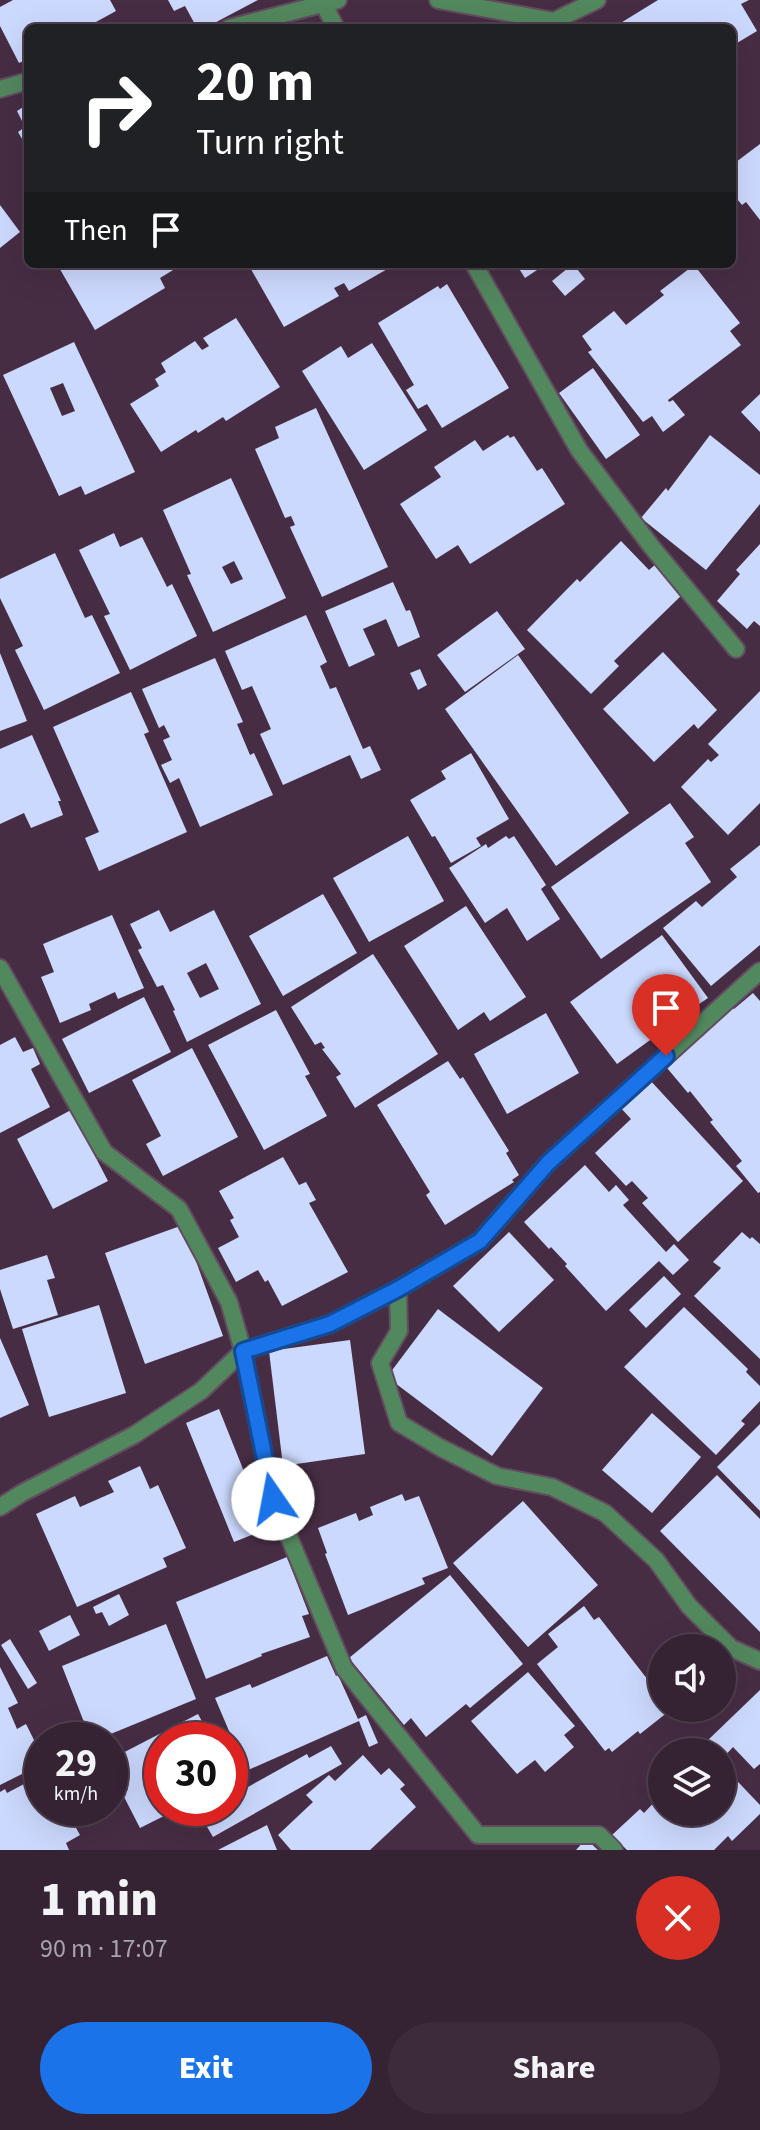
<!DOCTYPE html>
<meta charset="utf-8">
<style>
body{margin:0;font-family:"Source Sans 3",sans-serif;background:#3d2a3b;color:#f1f3f6;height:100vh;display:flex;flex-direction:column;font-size:30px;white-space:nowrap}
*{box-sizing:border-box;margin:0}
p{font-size:26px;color:#aaa4ac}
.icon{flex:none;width:44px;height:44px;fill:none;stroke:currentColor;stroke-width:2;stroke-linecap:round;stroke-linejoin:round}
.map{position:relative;height:1850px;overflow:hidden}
.side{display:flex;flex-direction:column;background:#352233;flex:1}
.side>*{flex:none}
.hud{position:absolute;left:24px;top:24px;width:712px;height:244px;border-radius:12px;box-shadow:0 8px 32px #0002,0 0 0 2px #4f3f4e;background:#202124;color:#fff;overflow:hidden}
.buttons{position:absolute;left:648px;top:1634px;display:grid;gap:16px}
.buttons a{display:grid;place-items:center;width:88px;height:88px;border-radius:50%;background:#352233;box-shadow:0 8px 32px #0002,0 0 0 2px #4f3f4e;font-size:40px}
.speed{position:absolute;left:24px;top:1722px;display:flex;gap:16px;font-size:40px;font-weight:700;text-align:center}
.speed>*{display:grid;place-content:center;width:104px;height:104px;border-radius:50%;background:#352233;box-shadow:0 8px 32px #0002,0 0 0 2px #4f3f4e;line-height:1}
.speed small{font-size:20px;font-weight:400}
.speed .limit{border:12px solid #d22;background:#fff;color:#111}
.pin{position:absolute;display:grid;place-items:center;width:68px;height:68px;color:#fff;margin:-82px -34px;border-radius:50% 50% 50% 0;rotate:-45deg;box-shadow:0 0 8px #0007}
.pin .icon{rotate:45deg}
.me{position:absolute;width:88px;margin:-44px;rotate:348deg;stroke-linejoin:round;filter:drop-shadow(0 0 6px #0008)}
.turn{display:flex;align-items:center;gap:28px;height:168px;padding:0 40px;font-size:36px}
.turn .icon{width:104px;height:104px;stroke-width:2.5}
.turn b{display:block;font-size:56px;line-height:68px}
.then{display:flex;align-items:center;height:76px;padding:0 40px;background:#0003;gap:16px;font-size:30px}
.round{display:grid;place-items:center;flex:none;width:84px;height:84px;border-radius:42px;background:#3d2a3b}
.overview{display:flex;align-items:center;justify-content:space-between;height:136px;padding:0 40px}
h1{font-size:48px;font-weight:800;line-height:60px}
.button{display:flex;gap:16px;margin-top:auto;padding:16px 40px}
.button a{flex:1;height:92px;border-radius:48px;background:#1a73e8;color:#fff;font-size:32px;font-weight:800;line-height:92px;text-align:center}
.button a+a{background:#3d2a3b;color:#f1f3f6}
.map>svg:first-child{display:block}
.building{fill:#ccd9fe;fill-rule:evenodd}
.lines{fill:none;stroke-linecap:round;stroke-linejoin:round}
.street-casing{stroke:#634b60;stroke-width:20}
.street{stroke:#52885e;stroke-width:16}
.route-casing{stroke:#114b97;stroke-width:20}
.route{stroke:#1a73e8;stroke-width:14}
</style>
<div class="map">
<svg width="760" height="1850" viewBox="0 0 760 1850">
<rect width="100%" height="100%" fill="#472d44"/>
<path class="building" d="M13,0H110L116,11L85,28H28V59L19,63L0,26V7Z
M168,0H258L205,28H197L185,6L174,11Z
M658,0H749L741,4L757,31L732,46V28H621L619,24Z
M28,104V149L18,132L25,127L17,111Z
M760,144V220L746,202L742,205L732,193V165Z
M0,205L20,232L0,248Z
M57,264H183L160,278L165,288L95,330Z
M248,264H396L349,291L344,283L334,288L339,296L284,327Z
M516,264H546L525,278Z
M573,264L585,279L565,296L552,281Z
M694,265L740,323L730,331L741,345L668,400L669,402L673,400L685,415L663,432L652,416L643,422L588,352L592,350L582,336L614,311L626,325L664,295L660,291Z
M447,284L509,388L442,428L427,404L418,409L406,390L414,385L378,323L438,286L440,289Z
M236,318L280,387L226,421L223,417L198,433L196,430L161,452L130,404L159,386L155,379L166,372L161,363L195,341L202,350L209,346L203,338Z
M74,342L135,472L85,495L81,486L59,496L3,375ZM63,383L75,411L62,416L50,388Z
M372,343L427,430L364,470L302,371L341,346L348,358Z
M593,368L640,435L606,459L559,393Z
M760,394V432L741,412Z
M316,408L388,567L322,597L290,527L295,525L291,516L285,518L255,449L279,438L275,427Z
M508,435L510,438L514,436L537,471L542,468L565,504L470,564L458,545L436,559L400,504L441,477L434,467L475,440L483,451Z
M710,435L760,475V504L706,570L641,518L666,488L668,491Z
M231,478L286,598L213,632L187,575L191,574L163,510ZM234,561L243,579L231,584L222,567Z
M114,533L120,547L142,537L167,587L172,584L197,636L130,670L104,616L110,614L79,550Z
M621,541L649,570L656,564L685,592L614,661L619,666L591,694L527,630L577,579L580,582Z
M760,544V626L754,621L747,629L717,601L740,574L736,570Z
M55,553L85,618L92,615L120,673L44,710L15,650L23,646L0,598V579Z
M393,582L406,611L410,610L420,637L398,647L386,619L363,629L375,655L349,667L325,611Z
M497,611L525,649L465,692L437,655Z
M306,615L327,662L320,666L330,689L336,687L363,749L370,746L381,770L361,779L350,755L283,785L260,734L271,729L252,686L242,690L225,651Z
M663,652L717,710L698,729L694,724L654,762L603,709Z
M0,653L27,721L0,731Z
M518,655L629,813L556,866L445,709Z
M215,658L243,722L237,724L250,755L254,753L273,795L200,827L179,778L170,783L161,765L172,760L163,740L170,737L164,725L159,728L142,689Z
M420,669L427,685L418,690L410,673Z
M760,691V803L728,835L681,787L708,759L711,762L719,755L708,744Z
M131,692L149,732L144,734L187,832L99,871L85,838L99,832L53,727Z
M32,735L61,801H58L63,815L31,828L24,813L0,824V749Z
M471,753L509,819L476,838L481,846L451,863L435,836L432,837L410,800L446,779L441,771Z
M670,803L694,837L685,843L711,882L601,959L551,887Z
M408,836L444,901L369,942L333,878Z
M506,836L509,839L514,836L546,885L541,889L560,919L527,941L507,908L485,923L449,868L486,844L488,848Z
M760,845V945L711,986L663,928L696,901L702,907L737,877L730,869Z
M323,894L357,953L283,996L249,936Z
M466,906L526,997L490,1021L484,1012L458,1030L404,946Z
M159,910L170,932L214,910L261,1004L187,1042L173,1011L175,1010L163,985L157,987L138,950L142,948L130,924ZM206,963L219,989L200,998L187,973Z
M112,915L144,988L118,999L115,992L89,1004L91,1010L60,1023L41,977L54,972L43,944Z
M662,935L708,998L689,1011L693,1017L668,1035L664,1030L617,1064L570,1002Z
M373,954L438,1054L355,1108L336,1077L341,1074L322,1049L325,1048L321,1042L315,1045L291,1007Z
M753,993L760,1001V1192L758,1193L736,1166L742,1161L710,1122L713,1120L690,1091L688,1093L662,1062L731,1006L734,1009Z
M144,997L171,1052L89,1093L62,1039Z
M276,1010L310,1074L305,1076L327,1116L264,1150L208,1045Z
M546,1013L579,1073L507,1114L474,1054Z
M15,1037L23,1052L33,1048L40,1064L31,1069L50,1107L0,1133V1045Z
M192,1048L238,1137L163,1176L146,1144L161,1136L132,1080Z
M448,1061L460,1079L463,1077L509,1151L506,1153L519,1175L512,1180L514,1182L445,1225L426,1195L430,1192L377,1105Z
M649,1079L743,1181L678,1242L642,1203L648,1198L632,1181L626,1186L595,1153L631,1119L619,1106Z
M71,1110L108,1181L53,1209L17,1139Z
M283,1157L299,1185L306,1182L316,1200L309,1203L348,1272L282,1306L268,1280L265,1282L258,1270L236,1282L218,1248L239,1237L230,1220L234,1218L219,1191Z
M585,1165L609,1192L616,1185L629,1200L623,1205L666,1252L674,1244L689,1260L673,1275L659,1261L606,1311L565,1266L567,1264L551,1247L549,1249L524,1222Z
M183,1225L223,1336L145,1364L105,1253Z
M509,1232L554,1280L499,1332L453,1286Z
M742,1232L750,1239L752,1237L760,1244V1359L694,1296L721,1268L713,1262Z
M47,1255L55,1278L47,1280L58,1315L13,1329L0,1289V1270Z
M664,1276L681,1294L646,1328L629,1310Z
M99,1305L126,1393L49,1417L22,1329Z
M684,1307L748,1369L746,1372L760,1386V1401L741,1421L745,1424L716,1455L624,1367Z
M438,1309L543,1388L492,1456L387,1377Z
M0,1338L29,1405L0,1418Z
M350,1340L365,1454L283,1466L269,1351Z
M219,1409L267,1529L234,1542L186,1423Z
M652,1413L701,1457L652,1513L602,1470Z
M760,1424V1511L717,1467Z
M140,1466L150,1489L158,1485L186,1548L163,1558L167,1567L77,1607L36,1514L75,1496L80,1507L114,1492L108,1481Z
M717,1475L760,1519V1632L660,1531Z
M402,1494L405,1501L419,1496L448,1568L422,1578L425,1584L348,1615L325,1554L327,1553L318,1528L356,1513L359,1521L373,1515L370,1507Z
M523,1501L598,1585L528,1647L453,1563Z
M287,1557L309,1614L302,1616L310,1637L261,1654L262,1656L206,1679L176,1602Z
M450,1575L523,1664L470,1708L466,1704L426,1737L411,1718L404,1725L349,1658Z
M119,1594L129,1615L109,1626L102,1612L96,1614L93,1607Z
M584,1606L594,1620L599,1617L662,1698V1708H673L640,1734L638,1731L612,1752L609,1748L605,1751L537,1664L558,1647L548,1634Z
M70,1615L80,1635L49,1651L39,1631Z
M166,1624L196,1699L96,1740H91L62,1666Z
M10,1639L37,1683L28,1689L1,1645Z
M327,1656L336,1676L338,1675L358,1719L366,1715L378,1743L369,1747L359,1721L246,1771L215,1698L250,1684L252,1688Z
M0,1667L18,1703L8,1708L17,1729L26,1724L35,1742L59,1731L64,1740H42V1764L0,1785Z
M528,1672L575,1726L564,1735L574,1747L545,1772L535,1760L517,1774L471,1721Z
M760,1690V1764L754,1769L733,1747L722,1759V1752H717L707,1741Z
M198,1714L212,1740H162V1808H180L140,1828L122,1793L128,1790L113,1758Z
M331,1746L342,1764L213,1837L206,1825L222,1815L219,1808H230V1797L307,1754L309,1758Z
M363,1755L381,1775L389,1768L405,1785L400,1789L416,1807L370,1850H291L278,1835L313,1802L306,1795L329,1775L335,1781Z
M722,1765L760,1805V1814L732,1841L728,1836L714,1850H627L612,1835L640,1809L644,1813L660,1796L655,1790L662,1784V1812H722Z
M41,1775L42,1808H65L80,1835L66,1843L69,1850H0V1792L5,1789L7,1793Z
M267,1825L277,1850H218Z
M586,1839L598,1850H576Z"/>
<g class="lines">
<defs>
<path id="street" d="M438,0L554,21L597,0
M323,3L336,28
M229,28L338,0
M0,89L28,81
M474,264L579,450L651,546L736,649
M0,968L104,1152L179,1209L229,1302L243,1351L273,1499L344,1668L478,1835H599L614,1850
M398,1289L399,1331L380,1363L399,1423L441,1448L497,1476L552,1487L605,1513L656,1560L689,1606L731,1648L760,1661
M0,1507L22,1493L134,1435L201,1391L243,1351L330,1324L398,1289L480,1241L548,1163L760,971"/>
</defs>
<use href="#street" class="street-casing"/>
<use href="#street" class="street"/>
</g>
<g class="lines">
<defs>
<path id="route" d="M273,1499L243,1351L330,1324L398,1289L480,1241L548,1163L666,1056"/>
</defs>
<use href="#route" class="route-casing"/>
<use href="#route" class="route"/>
</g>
</svg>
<div class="buttons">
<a><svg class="icon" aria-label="sound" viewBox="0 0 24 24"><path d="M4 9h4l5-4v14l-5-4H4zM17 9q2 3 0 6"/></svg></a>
<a><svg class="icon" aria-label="layers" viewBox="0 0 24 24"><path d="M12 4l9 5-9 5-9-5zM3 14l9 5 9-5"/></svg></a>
</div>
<div class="speed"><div>29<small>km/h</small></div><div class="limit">30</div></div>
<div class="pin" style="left:666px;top:1056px;background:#d93025"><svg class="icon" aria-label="arrive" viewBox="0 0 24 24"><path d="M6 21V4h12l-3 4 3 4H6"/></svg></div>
<svg class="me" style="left:273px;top:1499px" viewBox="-20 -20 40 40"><circle r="19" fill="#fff"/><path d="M0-13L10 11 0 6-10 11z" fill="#1a73e8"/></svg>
<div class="hud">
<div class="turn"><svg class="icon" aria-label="right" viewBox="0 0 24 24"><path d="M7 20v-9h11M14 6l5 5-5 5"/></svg><div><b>20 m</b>Turn right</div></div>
<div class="then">Then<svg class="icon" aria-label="arrive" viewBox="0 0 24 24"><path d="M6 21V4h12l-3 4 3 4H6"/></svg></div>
</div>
</div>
<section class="side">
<div class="overview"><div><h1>1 min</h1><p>90 m · 17:07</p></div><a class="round" style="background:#d93025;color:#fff"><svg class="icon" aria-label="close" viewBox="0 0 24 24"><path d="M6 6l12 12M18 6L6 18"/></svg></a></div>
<div class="button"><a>Exit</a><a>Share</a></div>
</section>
